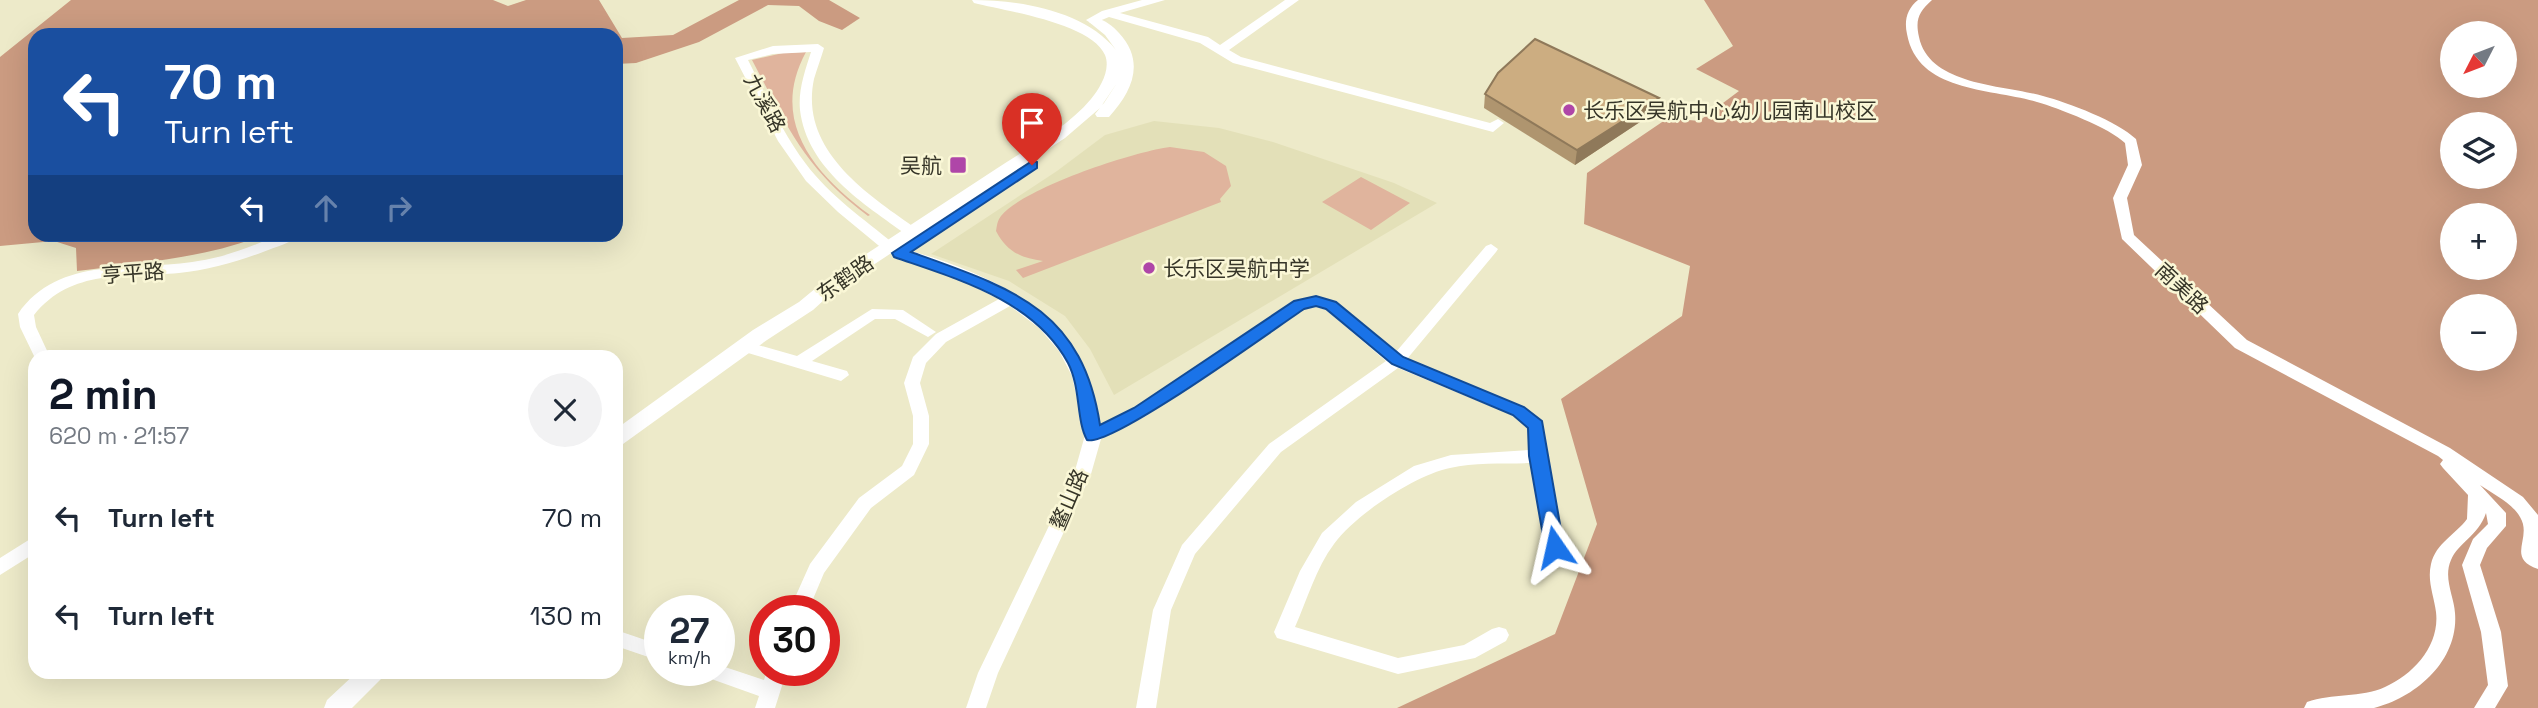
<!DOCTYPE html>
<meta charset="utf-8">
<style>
body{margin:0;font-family:"Space Grotesk","Noto Sans SC",sans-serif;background:#f2f2f3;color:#1f2937;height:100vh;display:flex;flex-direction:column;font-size:26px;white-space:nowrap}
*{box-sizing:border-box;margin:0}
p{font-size:23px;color:#747a83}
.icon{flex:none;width:38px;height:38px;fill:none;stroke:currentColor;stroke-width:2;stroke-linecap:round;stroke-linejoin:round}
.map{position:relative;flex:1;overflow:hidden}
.side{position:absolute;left:28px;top:350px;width:595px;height:329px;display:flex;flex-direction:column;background:#fff;border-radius:21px;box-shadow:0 7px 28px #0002}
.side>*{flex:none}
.top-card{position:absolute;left:28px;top:28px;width:595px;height:214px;border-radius:21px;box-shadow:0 7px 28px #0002;background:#1a4fa0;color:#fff;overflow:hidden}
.needle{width:46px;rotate:228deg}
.buttons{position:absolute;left:2440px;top:21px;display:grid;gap:14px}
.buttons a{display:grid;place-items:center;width:77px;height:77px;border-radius:50%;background:#fff;box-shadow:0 7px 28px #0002;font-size:35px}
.speed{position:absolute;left:644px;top:595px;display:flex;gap:14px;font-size:35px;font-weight:700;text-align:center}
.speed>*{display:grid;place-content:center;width:91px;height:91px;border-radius:50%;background:#fff;box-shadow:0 7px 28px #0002;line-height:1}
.speed small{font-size:18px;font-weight:400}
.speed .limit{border:10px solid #d22;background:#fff;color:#111}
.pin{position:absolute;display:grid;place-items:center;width:60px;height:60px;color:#fff;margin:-72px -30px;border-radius:50% 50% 50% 0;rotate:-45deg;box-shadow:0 0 7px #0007}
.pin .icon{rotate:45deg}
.me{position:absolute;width:77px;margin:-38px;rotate:349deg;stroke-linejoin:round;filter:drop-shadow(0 0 5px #0008)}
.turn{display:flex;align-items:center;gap:24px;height:147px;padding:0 21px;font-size:32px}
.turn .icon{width:91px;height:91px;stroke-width:2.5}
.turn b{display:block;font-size:49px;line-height:60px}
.lanes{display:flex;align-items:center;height:66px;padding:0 21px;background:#0003;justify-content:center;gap:35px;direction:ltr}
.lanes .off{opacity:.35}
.round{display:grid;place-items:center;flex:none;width:74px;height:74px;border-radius:37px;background:#f2f2f3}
.head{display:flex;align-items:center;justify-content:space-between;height:119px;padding:0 21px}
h1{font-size:42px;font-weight:800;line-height:52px;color:#111827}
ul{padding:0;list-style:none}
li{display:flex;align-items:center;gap:21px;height:98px;padding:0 21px}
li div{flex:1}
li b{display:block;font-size:26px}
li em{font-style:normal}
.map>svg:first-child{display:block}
.built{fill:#e3e0b8}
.green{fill:#e0b49d}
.forest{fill:#cb9b81;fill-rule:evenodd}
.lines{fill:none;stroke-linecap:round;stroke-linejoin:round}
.minor{fill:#fff;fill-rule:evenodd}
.major{fill:#fff;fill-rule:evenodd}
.wall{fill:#af956f}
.shaded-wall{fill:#8f795a}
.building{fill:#ccad81;stroke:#8f795a;stroke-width:2}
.route{fill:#1a73e8;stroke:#114b97;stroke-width:2}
.poi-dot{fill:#af46a8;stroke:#faf7d6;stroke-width:2.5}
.labels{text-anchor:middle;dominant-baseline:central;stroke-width:5;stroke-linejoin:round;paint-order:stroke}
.street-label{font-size:21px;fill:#363528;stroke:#faf7d6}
.poi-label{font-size:21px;fill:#363528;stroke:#faf7d6;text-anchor:start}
</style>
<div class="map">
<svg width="2538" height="708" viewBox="0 0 2538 708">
<rect width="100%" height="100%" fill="#edeac9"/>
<path class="built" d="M1154,121L1219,128L1273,142L1394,183L1437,203L1114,395L1090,349L1065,316L1009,281L931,254L1057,171L1105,135Z"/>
<path class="green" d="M806,52C768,122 816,175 870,215L868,216C805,169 788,128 752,60L783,53Z
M1170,147L1204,152L1226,166L1231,186L1220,199L1221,202L1023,278L1016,270L1043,261C1021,258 1007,252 996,231C997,226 997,221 1001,216C1024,188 1132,152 1170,147Z
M1361,177L1410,203L1371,230L1322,202Z"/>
<path class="forest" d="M71,0H493L508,6L526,0H599L622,38L673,35L739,0H829L860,18L842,30L819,21L799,6L768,5L699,42L636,63L616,64V35H35V234L264,235C205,258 140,263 77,271L76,248L54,241L0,246V57Z
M1704,0H2538V708H1397L1555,634L1597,524L1561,399L1682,316L1690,266L1584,224L1587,173L1668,118L1699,121L1739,91L1696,69L1733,46ZM2452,33H2504V86H2452ZM2452,124H2504V177H2452ZM2452,215H2504V268H2452ZM2452,306H2504V359H2452Z"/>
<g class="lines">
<path class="minor" d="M1142,0H1165L1120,13L1208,37L1220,45L1285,0H1299L1229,50L1241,57L1490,123L1498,119L1504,123L1493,132L1233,63L1200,43L1109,17L1092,24L1086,20L1102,11Z
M1918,0H1932C1919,12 1915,19 1919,37C1929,86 2005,85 2043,96C2069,103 2117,121 2136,139L2142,165L2127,198L2134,235L2247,340L2450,448L2523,497L2538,515V569C2505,558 2533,538 2520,517C2512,503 2493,494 2480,485L2506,513V526L2487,548L2480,565L2501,632L2508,686L2495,708H2474L2488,685L2481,632L2462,565L2473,539L2488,524L2486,513C2478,536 2458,543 2451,560C2443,578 2454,596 2455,613C2459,661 2415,698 2374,708H2304L2307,702C2332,693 2361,698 2385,687C2414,674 2440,645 2436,612C2434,596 2427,581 2431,564C2436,543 2455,535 2467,519L2468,495L2443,468L2440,464L2443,460L2438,456L2235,348L2122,239L2113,198L2128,165L2125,143C2110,128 2058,108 2037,102C1991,88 1918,93 1907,34C1904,20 1907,9 1918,0Z
M818,44L824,48C821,58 817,69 814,79C799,150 867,194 917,229L919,232L917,235H907C864,204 807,169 800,110C798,90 805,71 811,52L773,54L748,60C766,95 782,133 806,164C830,196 864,219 894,244L896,247L894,250H884L838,212L806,181L778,141L735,58L773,46Z
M281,234H302C292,243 275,247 263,252C236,262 208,270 179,273C125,278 72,268 34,315L36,327L50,357L35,358L20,327L18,314C59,254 136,272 198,261C227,257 255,245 281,234Z
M1491,244L1498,249L1496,252L1407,359L1524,407L1542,422L1564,547L1561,552L1555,554L1549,552L1546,547L1531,463C1505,464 1475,462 1450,468C1415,475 1355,515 1334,544C1316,568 1307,600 1295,627L1398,658L1464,645L1492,629L1499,627L1506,629L1509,635L1506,641L1475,658L1398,674L1284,640L1277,638L1274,632L1300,571L1322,533L1356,502L1414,466L1451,455L1529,450L1528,428L1512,415L1398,368L1281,452L1195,554L1171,610L1156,708H1136L1153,610L1182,545L1269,444L1386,361L1326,310L1315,306L1304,309L1146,416L1101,439L1091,474L998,673L986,708H966L978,673L1074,474L1085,435L1072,376L1059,351L1039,328L1010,306L946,342L926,363L920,383L929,416V444L914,475L871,508L824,573L808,611H789L810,564L859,498L902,466L913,444V416L904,383L913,357L936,334L999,299L956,278L895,256L893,253L895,250L900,248C961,264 1033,292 1071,345C1088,369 1095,397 1100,425L1134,408L1299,300L1316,296L1336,302L1396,352L1486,246Z
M872,309L903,310L936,332L928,337L895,319H875L812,361L847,371L849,375L841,381L738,350L736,346L744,341L797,356Z
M35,536V553L0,575V558Z
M616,630L660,645V661L616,646Z
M719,665L764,680L767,670H787L775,708H755L759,696L703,676L700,670H719Z"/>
<path class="major" d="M972,0C1020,0 1085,11 1116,50L1105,35L1089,22L1096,18C1105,20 1113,26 1119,33C1146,62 1132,92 1109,117H1097L1095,114L1100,108L1065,138L834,291L813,310L767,340L623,444L616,446V429L753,330L799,302L822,283C880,245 938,207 996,169C1028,148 1067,128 1091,99C1100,88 1111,70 1105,55C1091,23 1005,11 974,3ZM1117,83L1102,105L1104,103Z
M357,672H385L381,679L352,708H324L327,700Z"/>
</g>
<path class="wall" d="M1485,94L1655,112L1575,165L1484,108Z"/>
<path class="shaded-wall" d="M1659,98L1655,112L1575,165L1577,150Z"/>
<path class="building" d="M1535,39L1659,98L1577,150L1485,94L1498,73Z"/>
<path class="route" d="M1032,161L1037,162V168L911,252C1011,288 1082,308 1100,425L1134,408L1294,301L1316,296L1336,302L1403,357L1524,407L1542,421L1564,547L1561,552H1548L1545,547L1529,456L1528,428L1513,415L1392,364L1326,309L1316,306L1304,309C1274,329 1111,448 1087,440C1076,420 1081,388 1068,363C1034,300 957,279 894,257L892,253Z"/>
<g class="poi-dot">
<circle cx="1569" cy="110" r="7"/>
<rect x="949" y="156" width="18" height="18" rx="3.5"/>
<circle cx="1149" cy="268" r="7"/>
</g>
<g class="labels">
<g class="street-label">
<text transform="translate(765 103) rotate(62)">九溪路</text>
<text transform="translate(133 273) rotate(-4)">亨平路</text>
<text transform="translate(845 278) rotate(-35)">东鹤路</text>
<text transform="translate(2182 288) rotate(43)">南美路</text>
<text transform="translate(1069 499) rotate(-67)">鳌山路</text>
</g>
<g class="poi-label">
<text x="1583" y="110">长乐区吴航中心幼儿园南山校区</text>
<text x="942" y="165" text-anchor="end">吴航</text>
<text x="1163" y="268">长乐区吴航中学</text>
</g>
</g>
</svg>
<div class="buttons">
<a><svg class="needle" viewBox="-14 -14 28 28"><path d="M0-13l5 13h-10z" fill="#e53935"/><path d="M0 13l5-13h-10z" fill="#747a83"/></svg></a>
<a><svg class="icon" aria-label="layers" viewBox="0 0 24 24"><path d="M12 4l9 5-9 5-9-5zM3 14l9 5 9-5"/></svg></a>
<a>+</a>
<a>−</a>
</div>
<div class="speed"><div>27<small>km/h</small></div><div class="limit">30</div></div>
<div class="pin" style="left:1032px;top:165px;background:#d93025"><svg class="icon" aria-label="arrive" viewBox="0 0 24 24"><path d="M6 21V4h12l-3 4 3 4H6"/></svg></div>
<svg class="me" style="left:1555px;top:547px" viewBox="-20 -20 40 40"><path d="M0-17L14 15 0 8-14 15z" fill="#1a73e8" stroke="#fff" stroke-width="4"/></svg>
<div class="top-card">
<div class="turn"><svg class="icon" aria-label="left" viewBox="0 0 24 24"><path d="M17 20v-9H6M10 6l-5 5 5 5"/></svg><div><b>70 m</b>Turn left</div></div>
<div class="lanes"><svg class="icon" aria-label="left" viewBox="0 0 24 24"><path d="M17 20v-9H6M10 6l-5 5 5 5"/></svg><svg class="icon off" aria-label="ahead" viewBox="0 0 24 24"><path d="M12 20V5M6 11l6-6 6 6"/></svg><svg class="icon off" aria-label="right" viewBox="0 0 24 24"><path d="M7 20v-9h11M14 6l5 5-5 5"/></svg></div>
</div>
<section class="side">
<div class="head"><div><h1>2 min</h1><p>620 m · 21:57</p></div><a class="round"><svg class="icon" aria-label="close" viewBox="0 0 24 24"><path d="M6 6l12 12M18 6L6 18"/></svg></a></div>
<ul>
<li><svg class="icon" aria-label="left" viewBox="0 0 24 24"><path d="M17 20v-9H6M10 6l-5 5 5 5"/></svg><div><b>Turn left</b></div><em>70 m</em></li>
<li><svg class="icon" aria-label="left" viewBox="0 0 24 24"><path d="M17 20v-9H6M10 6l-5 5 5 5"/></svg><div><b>Turn left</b></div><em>130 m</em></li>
</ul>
</section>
</div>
